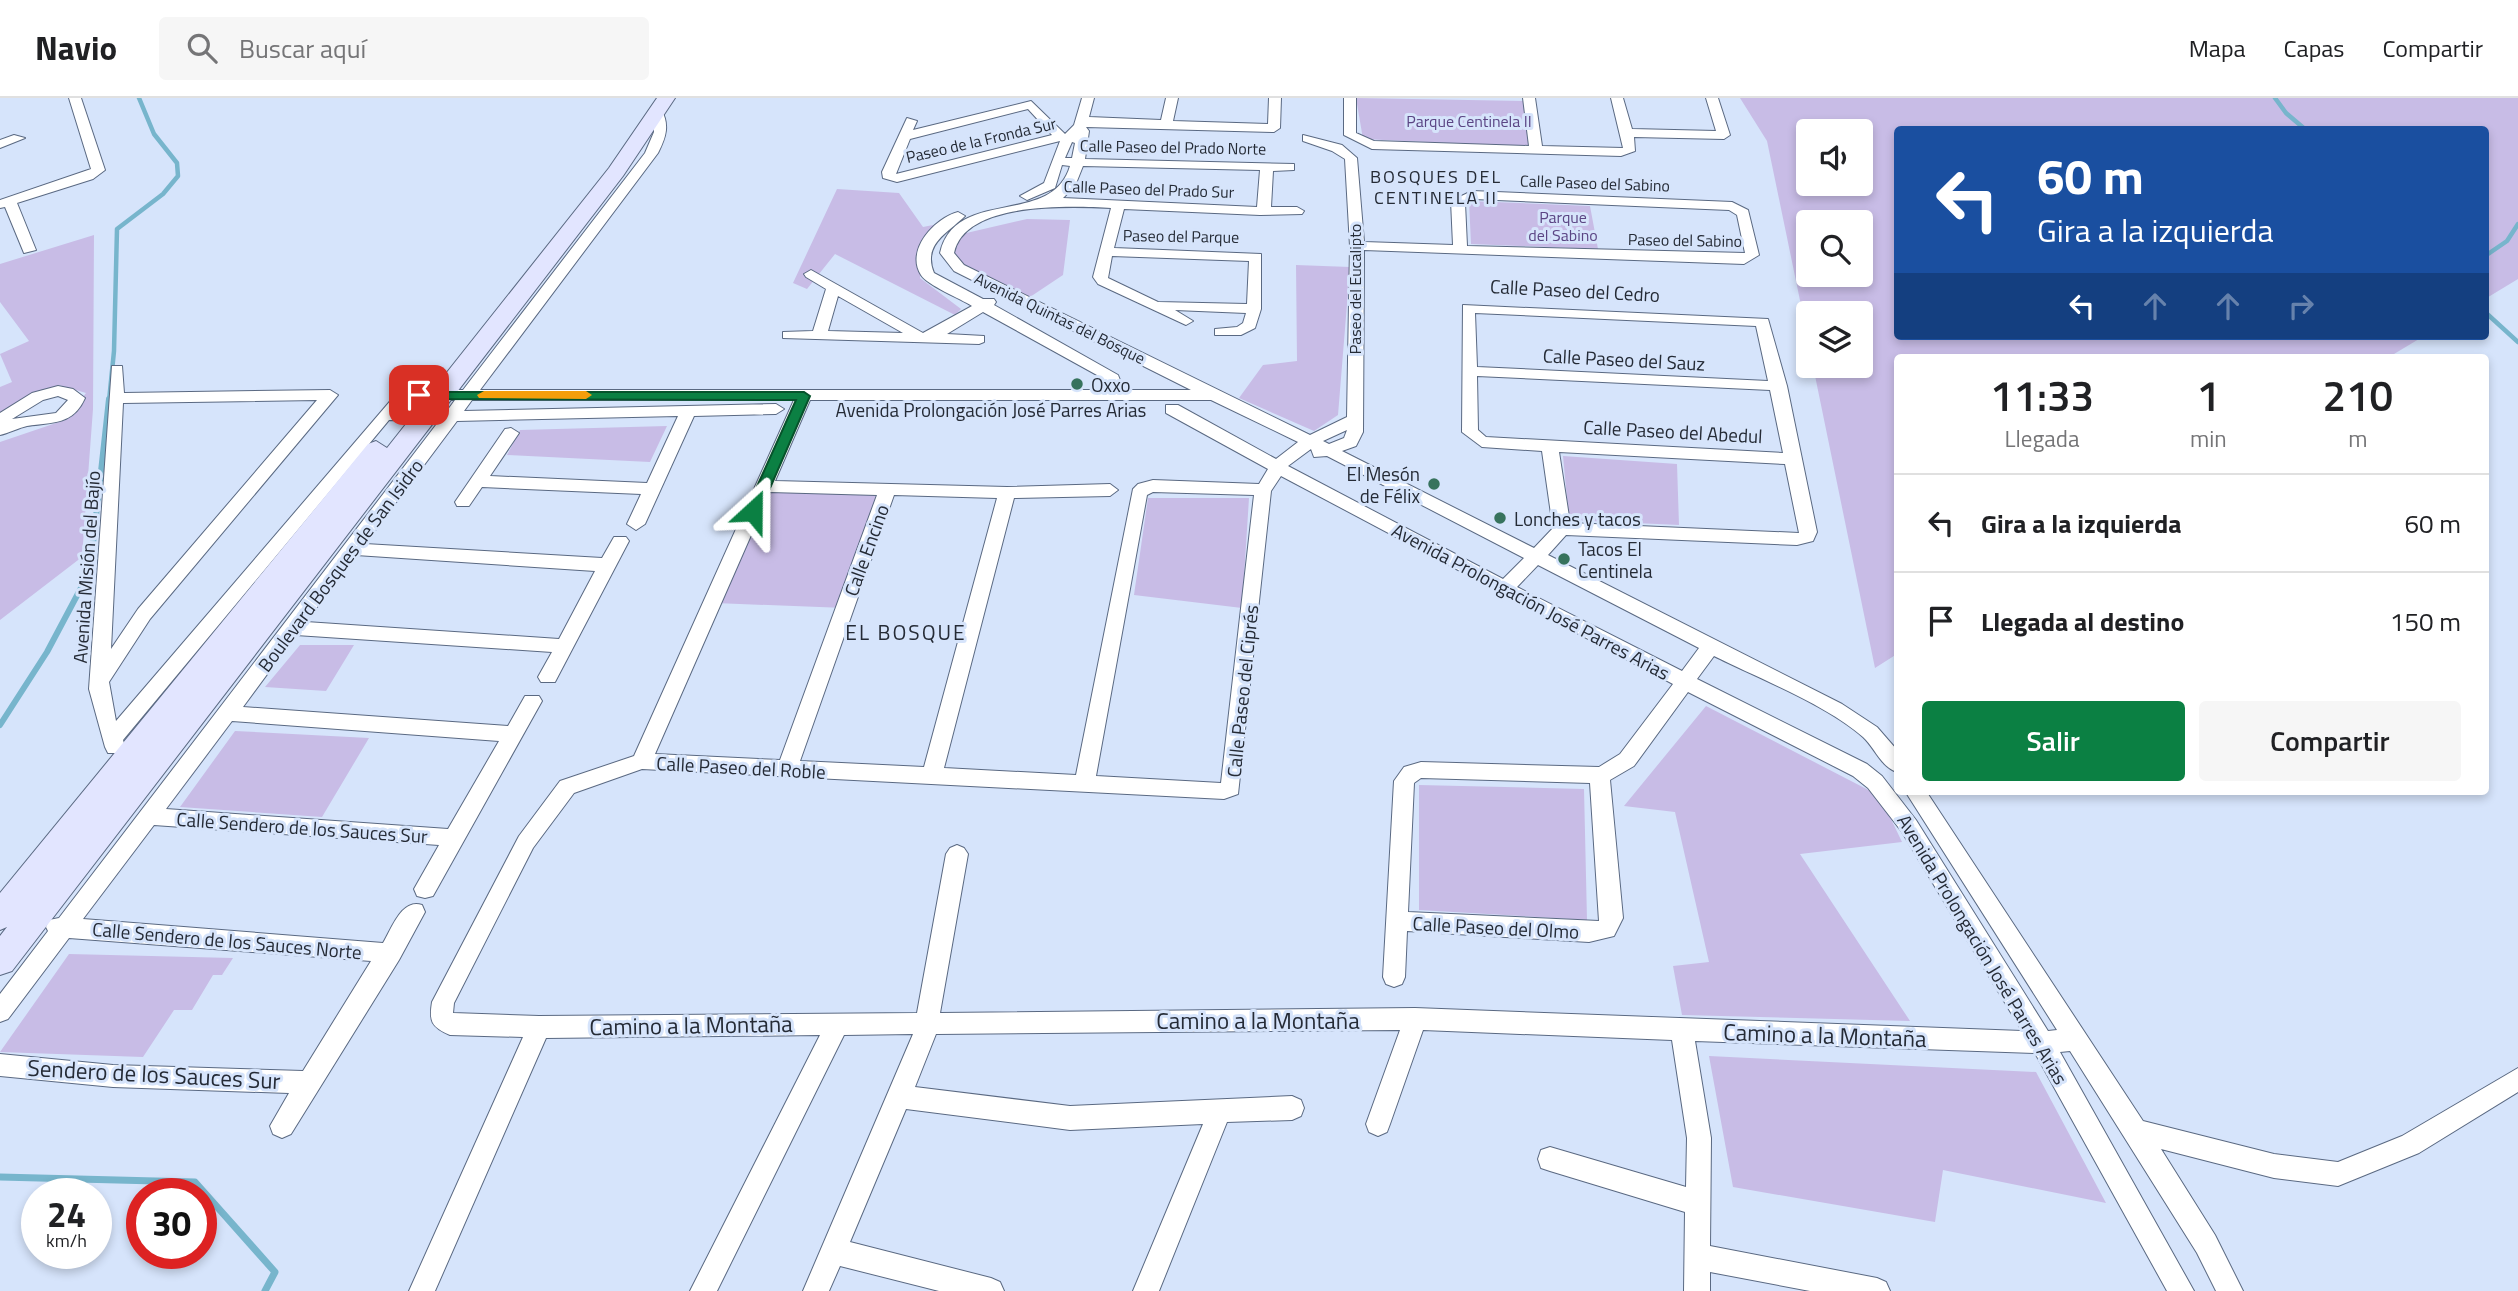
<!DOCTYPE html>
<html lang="es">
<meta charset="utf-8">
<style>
body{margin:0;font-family:"Titillium Web",sans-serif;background:#f6f6f6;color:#202124;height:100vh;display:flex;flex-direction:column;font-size:26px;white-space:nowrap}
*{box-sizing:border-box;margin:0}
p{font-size:23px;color:#757577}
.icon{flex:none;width:38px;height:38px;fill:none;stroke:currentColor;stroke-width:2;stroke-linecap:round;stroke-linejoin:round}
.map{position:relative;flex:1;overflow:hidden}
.details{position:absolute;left:1894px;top:256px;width:595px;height:441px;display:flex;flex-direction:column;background:#fff;border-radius:7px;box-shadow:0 4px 10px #0003}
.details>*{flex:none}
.hud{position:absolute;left:1894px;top:28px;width:595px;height:214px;border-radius:7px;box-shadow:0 4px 10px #0003;background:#1a4fa0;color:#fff;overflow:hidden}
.buttons{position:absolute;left:1796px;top:21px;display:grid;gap:14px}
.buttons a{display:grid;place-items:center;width:77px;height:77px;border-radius:7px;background:#fff;box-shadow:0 4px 10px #0003;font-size:35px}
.speed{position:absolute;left:21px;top:1080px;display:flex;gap:14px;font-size:35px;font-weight:700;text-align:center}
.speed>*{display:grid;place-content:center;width:91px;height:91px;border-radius:50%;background:#fff;box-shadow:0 4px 10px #0003;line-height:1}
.speed small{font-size:18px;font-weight:400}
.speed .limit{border:10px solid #d22;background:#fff;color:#111}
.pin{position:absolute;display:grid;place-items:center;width:60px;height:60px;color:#fff;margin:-30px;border-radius:14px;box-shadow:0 4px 10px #0006}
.me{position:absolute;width:77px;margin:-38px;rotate:24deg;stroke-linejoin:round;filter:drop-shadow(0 0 5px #0008)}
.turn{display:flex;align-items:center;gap:24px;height:147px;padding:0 28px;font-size:32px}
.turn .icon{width:91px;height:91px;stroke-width:2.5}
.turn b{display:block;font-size:49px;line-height:60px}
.lanes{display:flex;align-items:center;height:66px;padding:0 28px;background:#0003;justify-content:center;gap:35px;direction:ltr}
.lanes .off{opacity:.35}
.eta{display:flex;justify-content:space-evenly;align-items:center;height:119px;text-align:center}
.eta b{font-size:42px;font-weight:600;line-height:49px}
.primary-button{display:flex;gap:14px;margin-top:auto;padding:14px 28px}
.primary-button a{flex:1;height:80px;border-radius:7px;background:#0b8043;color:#fff;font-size:28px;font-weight:600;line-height:80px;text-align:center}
.primary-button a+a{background:#f6f6f6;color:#202124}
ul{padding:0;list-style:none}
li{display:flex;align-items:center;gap:21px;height:98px;padding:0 28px;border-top:2px solid #e0e0e0}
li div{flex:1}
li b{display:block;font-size:26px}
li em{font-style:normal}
header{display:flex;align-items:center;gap:42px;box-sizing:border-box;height:98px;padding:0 35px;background:#fff;border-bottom:2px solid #e0e0e0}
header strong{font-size:33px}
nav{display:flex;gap:38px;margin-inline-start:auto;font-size:24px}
.search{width:490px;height:63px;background:#f6f6f6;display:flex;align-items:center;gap:18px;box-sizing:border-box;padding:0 24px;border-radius:7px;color:#757577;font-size:26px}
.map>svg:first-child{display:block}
.green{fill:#c8bce6;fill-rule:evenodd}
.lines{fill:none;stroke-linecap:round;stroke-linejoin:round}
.stream-far2{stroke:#77b5cc;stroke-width:4.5}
.stream-far1{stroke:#77b5cc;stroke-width:6}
.stream{stroke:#77b5cc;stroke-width:7}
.street-casing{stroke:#5a6982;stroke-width:2}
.secondary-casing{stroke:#5a6982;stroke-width:2}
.street{fill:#fff;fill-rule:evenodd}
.secondary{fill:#e2e5ff;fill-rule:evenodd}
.route{fill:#0b8043;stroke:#07532c;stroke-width:2}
.slow{fill:#f59e0b}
.poi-dot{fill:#37735d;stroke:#d6e4fb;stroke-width:2.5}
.labels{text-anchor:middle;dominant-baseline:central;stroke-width:6;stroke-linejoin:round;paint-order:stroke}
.far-park-label{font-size:16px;fill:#5b4584;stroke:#d6e4fb}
.far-street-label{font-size:16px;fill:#252b36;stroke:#d6e4fb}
.far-neighbourhood-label{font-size:18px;letter-spacing:2px;fill:#252b36;stroke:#d6e4fb}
.street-label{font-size:19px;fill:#252b36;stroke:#d6e4fb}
.poi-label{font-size:19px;fill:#252b36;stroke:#d6e4fb;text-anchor:start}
.neighbourhood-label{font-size:21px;letter-spacing:2px;fill:#252b36;stroke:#d6e4fb}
.near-street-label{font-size:23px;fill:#252b36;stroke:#d6e4fb}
</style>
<header>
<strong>Navio</strong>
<div class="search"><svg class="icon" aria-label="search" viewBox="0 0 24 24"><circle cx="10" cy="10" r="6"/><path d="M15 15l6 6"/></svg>Buscar aquí</div>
<nav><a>Mapa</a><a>Capas</a><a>Compartir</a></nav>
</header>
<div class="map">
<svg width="2518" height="1193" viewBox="0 0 2518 1193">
<rect width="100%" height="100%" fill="#d6e4fb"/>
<path class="green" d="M1356,0L1524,3L1531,49L1363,41Z
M1740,0H2518V181L2485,201V32H1897V238H2424L2389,259H1897V556L1875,570L1813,268H1860V215H1808V241L1767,43ZM1808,33H1860V86H1808ZM1808,124H1860V177H1808Z
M837,91L899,95L923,129L938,126L923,153L920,180L961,211L955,217L835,156L807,191L793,185Z
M1469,103L1590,108L1598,151L1471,146Z
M1027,121L1070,122L1063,177L1027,201L955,165L950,150L962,136Z
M94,137L93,311L82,459L0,522V344L65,322L86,295L59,287L0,314V289L12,284L0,256L29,243L0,204V166Z
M1296,167L1350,169L1338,317L1314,333L1239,300L1263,267L1297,263Z
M667,328L650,364L507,357L520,332Z
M1563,358L1677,366L1679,427L1569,422Z
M766,392L887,394L845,510L715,505Z
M1148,400H1249L1242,510L1134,497Z
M300,547H354L326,593L265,589Z
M1706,608L1880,698L1902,744L1800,756L1910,923L1682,917L1673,868L1709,864L1675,714L1624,708Z
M235,633L369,640L322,719L180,709Z
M1419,687L1584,691L1587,822L1419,812Z
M69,856L233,860L222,877H213L192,912H174L143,959L0,954Z
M1709,958L2036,974L2106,1105L1943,1072L1935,1124L1733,1089Z"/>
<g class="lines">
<path class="stream-far2" d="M2275,0L2286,15L2306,32
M2485,158L2507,143L2518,126
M2485,214L2518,244
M109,303L114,253L117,131L163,96L178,78L177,65L154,36L139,0"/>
<path class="stream-far1" d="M0,627L47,554L90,473L109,301"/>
<path class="stream" d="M0,1079L195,1084L275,1174L265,1193"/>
<defs>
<path id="street" d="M69,0H81L105,72L93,81L17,105L36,152L24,155L5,109L0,110V102L91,71Z
M1082,0H1094L1089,19L1161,22L1166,0H1178L1173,23L1268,26L1269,0H1281L1280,30L1274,34L1086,29L1089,33L1085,61L1294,66V72L1273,73L1271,109H1297L1304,113L1302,116L1260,117L1124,111L1114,150L1261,156V211L1255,230L1241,237H1215V231L1237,229L1243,225L1246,215L1175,212L1193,223L1186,227L1098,186L1093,179L1111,110C1070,108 965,103 954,155L964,167L1310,337L1347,319L1350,148L1345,61L1332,53L1303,43V37L1342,47L1357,60L1364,144L1453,147L1451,103L1472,93L1732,104L1748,112L1759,157L1744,166L1364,152L1363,334L1356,348L1342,353L1534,450L1553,430L1542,353L1482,349L1462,334L1463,207L1768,221L1787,288L1817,434L1813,443L1797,447L1566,437L1548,457L1842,606L1877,629L1897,652V674C1881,669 1875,650 1863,639C1827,607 1758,580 1714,558L1697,581L1867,666L1882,678L1916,722L2048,933L2057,932L1905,693H1926L2143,1023L2274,1056L2338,1064L2402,1038L2518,970V994L2419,1055L2338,1088L2274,1080L2161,1051L2215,1137L2243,1193H2216L2197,1155L2070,953L2060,954L2194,1193H2167L2035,955L1695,943L1711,1040L1710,1148L1877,1180L1886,1184L1890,1193H1810L1710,1174V1193H1684L1685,1114L1550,1073L1541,1070L1538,1061L1541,1052L1550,1049L1686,1089L1687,1040L1672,942L1423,932L1390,1026L1387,1034L1378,1038L1369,1034L1366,1026L1400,932L936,936L915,989L1070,1008L1292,998L1301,1002L1304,1010L1301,1018L1292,1022L1227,1024L1159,1193H1133L1203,1026L1070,1032L906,1011L850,1144L991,1180L1000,1184L1004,1193H939L840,1168L829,1193H803L913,936L844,937L717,1193H690L820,937L546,940L435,1193H409L523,939L450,937C431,929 429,923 432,904L519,738L560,683L634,658L794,302H472L464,313L776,306L784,311L776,316L694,318L645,426L636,432L627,426L641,396L482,389L469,408H457L455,404L505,331L511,330L519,335L490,378L647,385L678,318L457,323L365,446L602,460L614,439H626L629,443L555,584H541L538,579L552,554L296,537L243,609L508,628L525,598H539L542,603L433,798L425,800L417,798L414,791L439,747L154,727L83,821L383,845C392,830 402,800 422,807L425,814L399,862L291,1036L282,1040L273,1036L270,1028L289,995L113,989L0,978V956L113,967L303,973L371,863L69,840L8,921L0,924V896L48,833L46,829L49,822L59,820L439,323L389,322L123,642L125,649L122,655H108L105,649L89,591L112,268H122L124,295L330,292L338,297L150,521L109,584L116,623L398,294L432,275L440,280L423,292H463L645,55L654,34L653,11H661C670,27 666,39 658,55L480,292H1108L1106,282L983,214L947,236L984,238V244L979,246L783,240V234L813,233L826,191L806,179L804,176L811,172L923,235L972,208C961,201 927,187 921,177C905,152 935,120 958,114L965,118C948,135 922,146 934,175L983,201H994L996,204L994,207L1118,277L1124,292H1191L954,173L940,155C955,88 1052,130 1070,68L1062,67L1055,90L1027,102L1020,98L1044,85L1060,43L897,84L883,80L882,74L907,20L917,23L913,32L1031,3L1065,36L1074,27ZM1028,11L1052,37L896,76L910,41ZM1072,44L1075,45L1072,60H1065ZM1083,68L1260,72L1257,109L1063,100L1075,88ZM1474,101L1729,112L1737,117L1745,155L1467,148L1465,105ZM1112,158L1249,163L1247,206L1158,204L1108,180ZM838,198L903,235L828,233ZM1475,215L1756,228L1768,283L1477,269ZM1477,278L1770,292L1783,355L1486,339L1478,332ZM317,302L138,511L111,551L123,305ZM408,302H455L447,313L399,312ZM810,302H1211L1298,344L1276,361L1178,307H1166V315L1268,371L1259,386L1153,382L1138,386L1133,391L1076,677L944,670L1014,400L1110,398L1118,392L1110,386L1007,389L775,383ZM1347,332L1344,340L1329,346L1323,343ZM1311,351L1314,359L1327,358L1524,460L1503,481L1288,368ZM1559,354L1785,366L1799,435L1570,425ZM1281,378L1673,586L1620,656L1599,669L1421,664L1404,669L1394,683L1383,879L1386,886L1394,889L1402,886L1405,879L1407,833L1589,844L1614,838L1623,820L1610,682L1634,668L1688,594L1853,678L1868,690L1902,734L2022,933L1415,910L940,915L968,756L964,750L957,747L950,750L946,756L917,915L539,918L453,915L454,905L533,750L574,695L642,671L1224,701L1238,696L1271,393ZM770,394L877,397L780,662L655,656ZM1153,394L1254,397L1221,685L1096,678L1147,397ZM894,397L997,400L924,669L800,663ZM356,457L595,473L559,541L306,524ZM1538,467L1699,550L1682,573L1517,489ZM232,623L499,643L448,731L166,711ZM1421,680L1590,685L1599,823L1408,814L1414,685Z
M1344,0H1356V35L1374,43L1529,48L1523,0H1535L1542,48L1623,50L1611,0H1623L1632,31L1716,33L1706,0H1718L1730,37L1724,41L1634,39L1635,53L1621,58L1372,51L1344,37Z
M14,37L25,40L0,50V42Z
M58,288L73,291L85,300C73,327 53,324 27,328C18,330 9,335 0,337V315L32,295ZM58,298L68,302L56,315L12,321L43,302Z"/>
<path id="secondary" d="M657,0H675L623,78L12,873L0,877V838L7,829L0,832V795L368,346L376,343L387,350L609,70Z"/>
</defs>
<use href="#street" class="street-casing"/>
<use href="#secondary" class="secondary-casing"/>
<use href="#street" class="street"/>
<use href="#secondary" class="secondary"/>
</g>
<path class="route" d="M414,294H804L810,298L760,413L753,417L746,413L796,302L419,301L412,297Z"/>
<path class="slow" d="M484,293H586L592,297L586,301L479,300L477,297Z"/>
<g class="poi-dot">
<circle cx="1077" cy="286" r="7"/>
<circle cx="1434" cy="386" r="7"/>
<circle cx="1500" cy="420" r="7"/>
<circle cx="1564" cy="461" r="7"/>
</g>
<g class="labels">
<g class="far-park-label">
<text x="1469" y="23">Parque Centinela II</text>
<text x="1563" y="119">Parque<tspan x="1563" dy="18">del Sabino</tspan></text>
</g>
<g class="far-street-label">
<text transform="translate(981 42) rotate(-13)">Paseo de la Fronda Sur</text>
<text transform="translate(1173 49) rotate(1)">Calle Paseo del Prado Norte</text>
<text transform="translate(1595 85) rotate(2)">Calle Paseo del Sabino</text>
<text transform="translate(1149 91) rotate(2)">Calle Paseo del Prado Sur</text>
<text transform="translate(1181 138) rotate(1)">Paseo del Parque</text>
<text transform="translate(1685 142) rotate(1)">Paseo del Sabino</text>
<text transform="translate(1355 191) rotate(-90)">Paseo del Eucalipto</text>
<text transform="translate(1060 220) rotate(26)">Avenida Quintas del Bosque</text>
</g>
<g class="far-neighbourhood-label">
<text x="1436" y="78">BOSQUES DEL<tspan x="1436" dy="21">CENTINELA II</tspan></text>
</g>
<g class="street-label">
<text transform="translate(1575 192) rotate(3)">Calle Paseo del Cedro</text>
<text transform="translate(1624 261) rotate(3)">Calle Paseo del Sauz</text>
<text x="991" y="311">Avenida Prolongación José Parres Arias</text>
<text transform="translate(1673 333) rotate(3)">Calle Paseo del Abedul</text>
<text transform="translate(866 452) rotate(-70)">Calle Encino</text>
<text transform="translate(340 467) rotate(-53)">Boulevard Bosques de San Isidro</text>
<text transform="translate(86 469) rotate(-86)">Avenida Misión del Bajío</text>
<text transform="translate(1531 503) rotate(28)">Avenida Prolongación José Parres Arias</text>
<text transform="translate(1242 593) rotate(-84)">Calle Paseo del Ciprés</text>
<text transform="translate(741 669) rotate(3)">Calle Paseo del Roble</text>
<text transform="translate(302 729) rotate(4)">Calle Sendero de los Sauces Sur</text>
<text transform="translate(1496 829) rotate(3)">Calle Paseo del Olmo</text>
<text transform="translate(227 842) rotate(5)">Calle Sendero de los Sauces Norte</text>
<text transform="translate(1983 851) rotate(59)">Avenida Prolongación José Parres Arias</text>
</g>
<g class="poi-label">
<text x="1091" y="286">Oxxo</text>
<text x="1420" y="375" text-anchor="end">El Mesón<tspan x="1420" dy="22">de Félix</tspan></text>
<text x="1514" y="420">Lonches y tacos</text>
<text x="1578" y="450">Tacos El<tspan x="1578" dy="22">Centinela</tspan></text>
</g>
<g class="neighbourhood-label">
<text x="906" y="534">EL BOSQUE</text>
</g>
<g class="near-street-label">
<text x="1258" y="922">Camino a la Montaña</text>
<text transform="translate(691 927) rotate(-1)">Camino a la Montaña</text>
<text transform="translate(1825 937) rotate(2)">Camino a la Montaña</text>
<text transform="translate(154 976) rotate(3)">Sendero de los Sauces Sur</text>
</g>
</g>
</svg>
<div class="buttons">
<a><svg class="icon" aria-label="sound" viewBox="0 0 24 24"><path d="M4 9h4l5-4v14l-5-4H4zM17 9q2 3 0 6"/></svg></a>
<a><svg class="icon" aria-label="search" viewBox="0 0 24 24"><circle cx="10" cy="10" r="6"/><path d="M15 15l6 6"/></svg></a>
<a><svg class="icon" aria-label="layers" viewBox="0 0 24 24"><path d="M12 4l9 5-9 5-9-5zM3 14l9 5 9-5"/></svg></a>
</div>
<div class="speed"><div>24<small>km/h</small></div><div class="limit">30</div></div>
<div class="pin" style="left:419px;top:297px;background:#d93025"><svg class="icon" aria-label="arrive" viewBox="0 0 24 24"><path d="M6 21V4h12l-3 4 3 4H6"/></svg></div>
<svg class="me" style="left:753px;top:413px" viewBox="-20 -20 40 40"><path d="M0-17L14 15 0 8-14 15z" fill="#0b8043" stroke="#fff" stroke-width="4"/></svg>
<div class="hud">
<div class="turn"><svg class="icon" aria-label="left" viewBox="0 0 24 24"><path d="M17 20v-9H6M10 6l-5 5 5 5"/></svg><div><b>60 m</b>Gira a la izquierda</div></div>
<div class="lanes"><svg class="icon" aria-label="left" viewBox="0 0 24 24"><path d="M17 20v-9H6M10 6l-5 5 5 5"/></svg><svg class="icon off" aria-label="ahead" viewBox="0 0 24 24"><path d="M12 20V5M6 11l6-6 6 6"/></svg><svg class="icon off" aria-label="ahead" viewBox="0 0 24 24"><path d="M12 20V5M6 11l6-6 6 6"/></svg><svg class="icon off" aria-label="right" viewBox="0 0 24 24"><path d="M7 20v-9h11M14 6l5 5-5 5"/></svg></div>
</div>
<section class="details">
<div class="eta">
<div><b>11:33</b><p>Llegada</p></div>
<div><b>1</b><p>min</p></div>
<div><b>210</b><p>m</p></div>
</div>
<ul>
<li><svg class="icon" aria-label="left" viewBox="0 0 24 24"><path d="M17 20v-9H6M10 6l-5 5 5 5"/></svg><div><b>Gira a la izquierda</b></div><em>60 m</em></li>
<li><svg class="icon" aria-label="arrive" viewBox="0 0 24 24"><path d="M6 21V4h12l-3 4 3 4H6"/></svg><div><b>Llegada al destino</b></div><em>150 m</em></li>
</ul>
<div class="primary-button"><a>Salir</a><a>Compartir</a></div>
</section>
</div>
